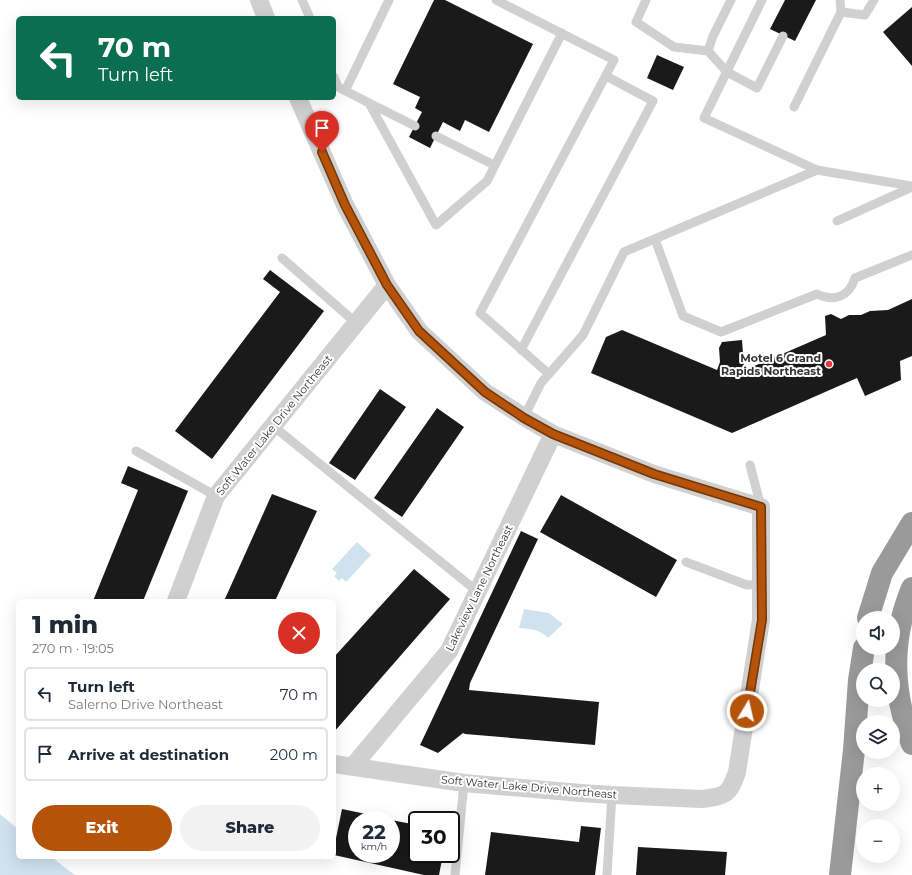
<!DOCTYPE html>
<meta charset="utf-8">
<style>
body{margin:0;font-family:Montserrat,sans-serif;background:#f2f2f3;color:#1f2937;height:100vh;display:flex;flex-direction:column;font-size:15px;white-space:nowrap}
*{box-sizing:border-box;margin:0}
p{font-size:13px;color:#747a83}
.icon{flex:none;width:22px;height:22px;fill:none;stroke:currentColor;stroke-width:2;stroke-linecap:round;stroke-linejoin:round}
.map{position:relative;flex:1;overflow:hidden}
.side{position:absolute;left:16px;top:599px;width:320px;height:260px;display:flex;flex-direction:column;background:#fff;border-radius:6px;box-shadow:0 4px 16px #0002}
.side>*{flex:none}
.banner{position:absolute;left:16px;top:16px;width:320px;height:84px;border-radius:6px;box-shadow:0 4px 16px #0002;background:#0b6e4f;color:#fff;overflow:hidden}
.buttons{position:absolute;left:856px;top:611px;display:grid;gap:8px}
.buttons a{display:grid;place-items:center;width:44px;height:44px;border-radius:50%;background:#fff;box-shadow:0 4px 16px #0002;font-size:20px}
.speed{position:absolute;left:348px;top:811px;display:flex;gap:8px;font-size:20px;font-weight:700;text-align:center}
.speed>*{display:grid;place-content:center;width:52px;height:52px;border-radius:50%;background:#fff;box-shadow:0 4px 16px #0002;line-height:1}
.speed small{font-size:10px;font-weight:400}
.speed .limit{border:2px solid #111;border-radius:6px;background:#fff;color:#111}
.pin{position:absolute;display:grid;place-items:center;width:34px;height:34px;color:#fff;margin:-41px -17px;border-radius:50% 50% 50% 0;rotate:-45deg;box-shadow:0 0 4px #0007}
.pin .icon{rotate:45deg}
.me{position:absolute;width:44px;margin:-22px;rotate:9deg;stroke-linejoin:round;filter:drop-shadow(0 0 3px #0008)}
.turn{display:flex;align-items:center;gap:14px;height:84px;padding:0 16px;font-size:18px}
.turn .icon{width:52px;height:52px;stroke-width:2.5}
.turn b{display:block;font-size:28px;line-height:34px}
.round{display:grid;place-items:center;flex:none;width:42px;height:42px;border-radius:21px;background:#f2f2f3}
.head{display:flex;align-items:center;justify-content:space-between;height:68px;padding:0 16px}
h1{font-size:24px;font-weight:800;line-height:30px}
.button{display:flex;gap:8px;margin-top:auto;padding:8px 16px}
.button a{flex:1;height:46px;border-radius:24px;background:#b45309;color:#fff;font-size:16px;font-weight:800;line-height:46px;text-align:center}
.button a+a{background:#f2f2f3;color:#1f2937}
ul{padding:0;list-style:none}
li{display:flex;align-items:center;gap:12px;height:54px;margin:0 8px 6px;padding:0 8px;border:2px solid #e0e1e3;border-radius:6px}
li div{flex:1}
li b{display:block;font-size:15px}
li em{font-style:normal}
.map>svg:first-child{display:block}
.water{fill:#cfe2ee}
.building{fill:#1a1a1a}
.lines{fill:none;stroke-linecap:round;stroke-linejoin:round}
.lane{stroke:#d0d0d0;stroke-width:9}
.street{stroke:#d0d0d0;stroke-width:18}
.highway{stroke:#9a9a9a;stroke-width:22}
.route-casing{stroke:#753606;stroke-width:10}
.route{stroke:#b45309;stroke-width:7}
.poi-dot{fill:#e63946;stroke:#fff;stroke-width:1.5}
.labels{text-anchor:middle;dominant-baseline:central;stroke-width:4;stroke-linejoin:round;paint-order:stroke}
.poi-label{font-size:11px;font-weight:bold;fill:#333;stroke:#fff;text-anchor:end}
.street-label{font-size:11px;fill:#333;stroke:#fff}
</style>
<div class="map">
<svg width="912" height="875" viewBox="0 0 912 875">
<rect width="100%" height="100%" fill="#fff"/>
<path class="water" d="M357,542L371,555L346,582L342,578L339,581L334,576L337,573L332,569Z
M524,609L549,613L563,624L548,638C540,629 530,629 519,628Z
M0,814L18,829V857H52L64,867L75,875H0Z"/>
<path class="building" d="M434,0H445L533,44L489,132L465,120L460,131L443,122L430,148L409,137L422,112L415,108L420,97L393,84Z
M785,0H816L795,41L770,29Z
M912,7V66L883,32Z
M657,55L684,67L673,90L647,78Z
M270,270L324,311L212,459L175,431L280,292L263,279Z
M912,299V356L900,361L901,380L865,396L857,378L732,433L591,373L606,337L622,330L717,370L720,362L719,348L722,342L742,340L744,367L745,370L826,335L825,316L831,314L841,319L849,315H861L870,311L888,310Z
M380,389L406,407L355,480L329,463Z
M437,408L464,427L402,517L374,498Z
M128,466L188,491L143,601H93L138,490L121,483Z
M272,494L317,511L275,601H224Z
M561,495L677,560L656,597L540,532Z
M521,531L538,539L470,683L469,690L599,702L595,745L465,734L463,733L438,753L420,745L421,743Z
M414,569L450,599L334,732V657Z
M342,809L390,819L357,820V854H391V820L417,825V854H443L439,875H424L334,855V848Z
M434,814L451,818V820H433Z
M581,826L601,828L595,875H485L491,832L579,842Z
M638,847L727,852L725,875H636Z"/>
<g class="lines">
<path class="lane" d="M302,0L310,18
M496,0L614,60L480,313L549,374
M646,0L636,22L674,47L708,51L727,72L757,88L783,36
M762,0L704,118L817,170
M841,12L865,15L874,0
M708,51L713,36L731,0
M334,77L338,87L369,103L436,225L487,181L562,33
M345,91L389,0
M369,103L415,126
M794,107L841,12L840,0
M436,136L494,165
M837,221L912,187
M655,239L683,316L721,332L817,294C834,302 849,297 855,278L912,255
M282,258L356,323
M521,350L653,101L606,76
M524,417L541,383L583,335L624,252L817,170L912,186
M273,426L478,592
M136,451L216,496
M750,465L761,507
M686,562L747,585L761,584
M455,875L464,783
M607,875L612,795"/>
<path class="street" d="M259,0L266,18
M298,98L345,205L387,285L419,331L485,392L524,417L553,434L654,474L761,507V620L737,772C729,795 726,796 702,799L612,795L581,793L464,783L334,764
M176,601L216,496L387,285
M353,766L449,651L553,434"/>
<path class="highway" d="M912,588C890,641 892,691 912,744
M868,618L882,573L912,523
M840,875L854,750L859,680L864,648"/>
</g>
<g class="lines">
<defs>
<path id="route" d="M322,152L345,205L387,285L419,331L485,392L524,418L553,434L654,474L761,507L762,620L747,711"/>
</defs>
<use href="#route" class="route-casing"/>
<use href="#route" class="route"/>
</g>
<circle class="poi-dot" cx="829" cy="364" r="4"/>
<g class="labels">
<g class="poi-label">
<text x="821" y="358">Motel 6 Grand<tspan x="821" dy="13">Rapids Northeast</tspan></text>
</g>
<g class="street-label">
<text transform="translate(274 425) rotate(-51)">Soft Water Lake Drive Northeast</text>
<text transform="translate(479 588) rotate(-64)">Lakeview Lane Northeast</text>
<text transform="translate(529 787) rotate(5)">Soft Water Lake Drive Northeast</text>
</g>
</g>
</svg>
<div class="buttons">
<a><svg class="icon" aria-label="sound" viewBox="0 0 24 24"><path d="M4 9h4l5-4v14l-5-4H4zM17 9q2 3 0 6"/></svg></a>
<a><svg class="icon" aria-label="search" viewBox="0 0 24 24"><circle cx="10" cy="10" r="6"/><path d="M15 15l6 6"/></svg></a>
<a><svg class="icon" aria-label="layers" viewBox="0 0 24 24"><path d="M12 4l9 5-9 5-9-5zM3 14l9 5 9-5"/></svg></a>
<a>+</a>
<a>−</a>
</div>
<div class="speed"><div>22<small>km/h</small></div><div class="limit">30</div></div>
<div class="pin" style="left:322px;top:152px;background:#d93025"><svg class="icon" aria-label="arrive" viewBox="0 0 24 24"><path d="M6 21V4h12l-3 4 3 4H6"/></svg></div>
<svg class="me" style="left:747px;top:711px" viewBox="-20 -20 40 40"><circle r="17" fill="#b45309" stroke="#fff" stroke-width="3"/><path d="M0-11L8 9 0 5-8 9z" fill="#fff"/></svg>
<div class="banner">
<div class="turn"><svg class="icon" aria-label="left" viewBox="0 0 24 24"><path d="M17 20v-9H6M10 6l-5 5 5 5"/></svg><div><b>70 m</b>Turn left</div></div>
</div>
<section class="side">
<div class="head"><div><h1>1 min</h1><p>270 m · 19:05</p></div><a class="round" style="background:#d93025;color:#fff"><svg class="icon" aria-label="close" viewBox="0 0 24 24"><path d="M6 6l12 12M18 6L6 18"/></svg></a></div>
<ul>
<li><svg class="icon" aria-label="left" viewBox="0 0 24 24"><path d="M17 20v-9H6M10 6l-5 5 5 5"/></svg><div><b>Turn left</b><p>Salerno Drive Northeast</p></div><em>70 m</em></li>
<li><svg class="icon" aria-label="arrive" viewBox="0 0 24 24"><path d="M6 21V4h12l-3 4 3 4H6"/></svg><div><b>Arrive at destination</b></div><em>200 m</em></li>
</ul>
<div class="button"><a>Exit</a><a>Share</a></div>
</section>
</div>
